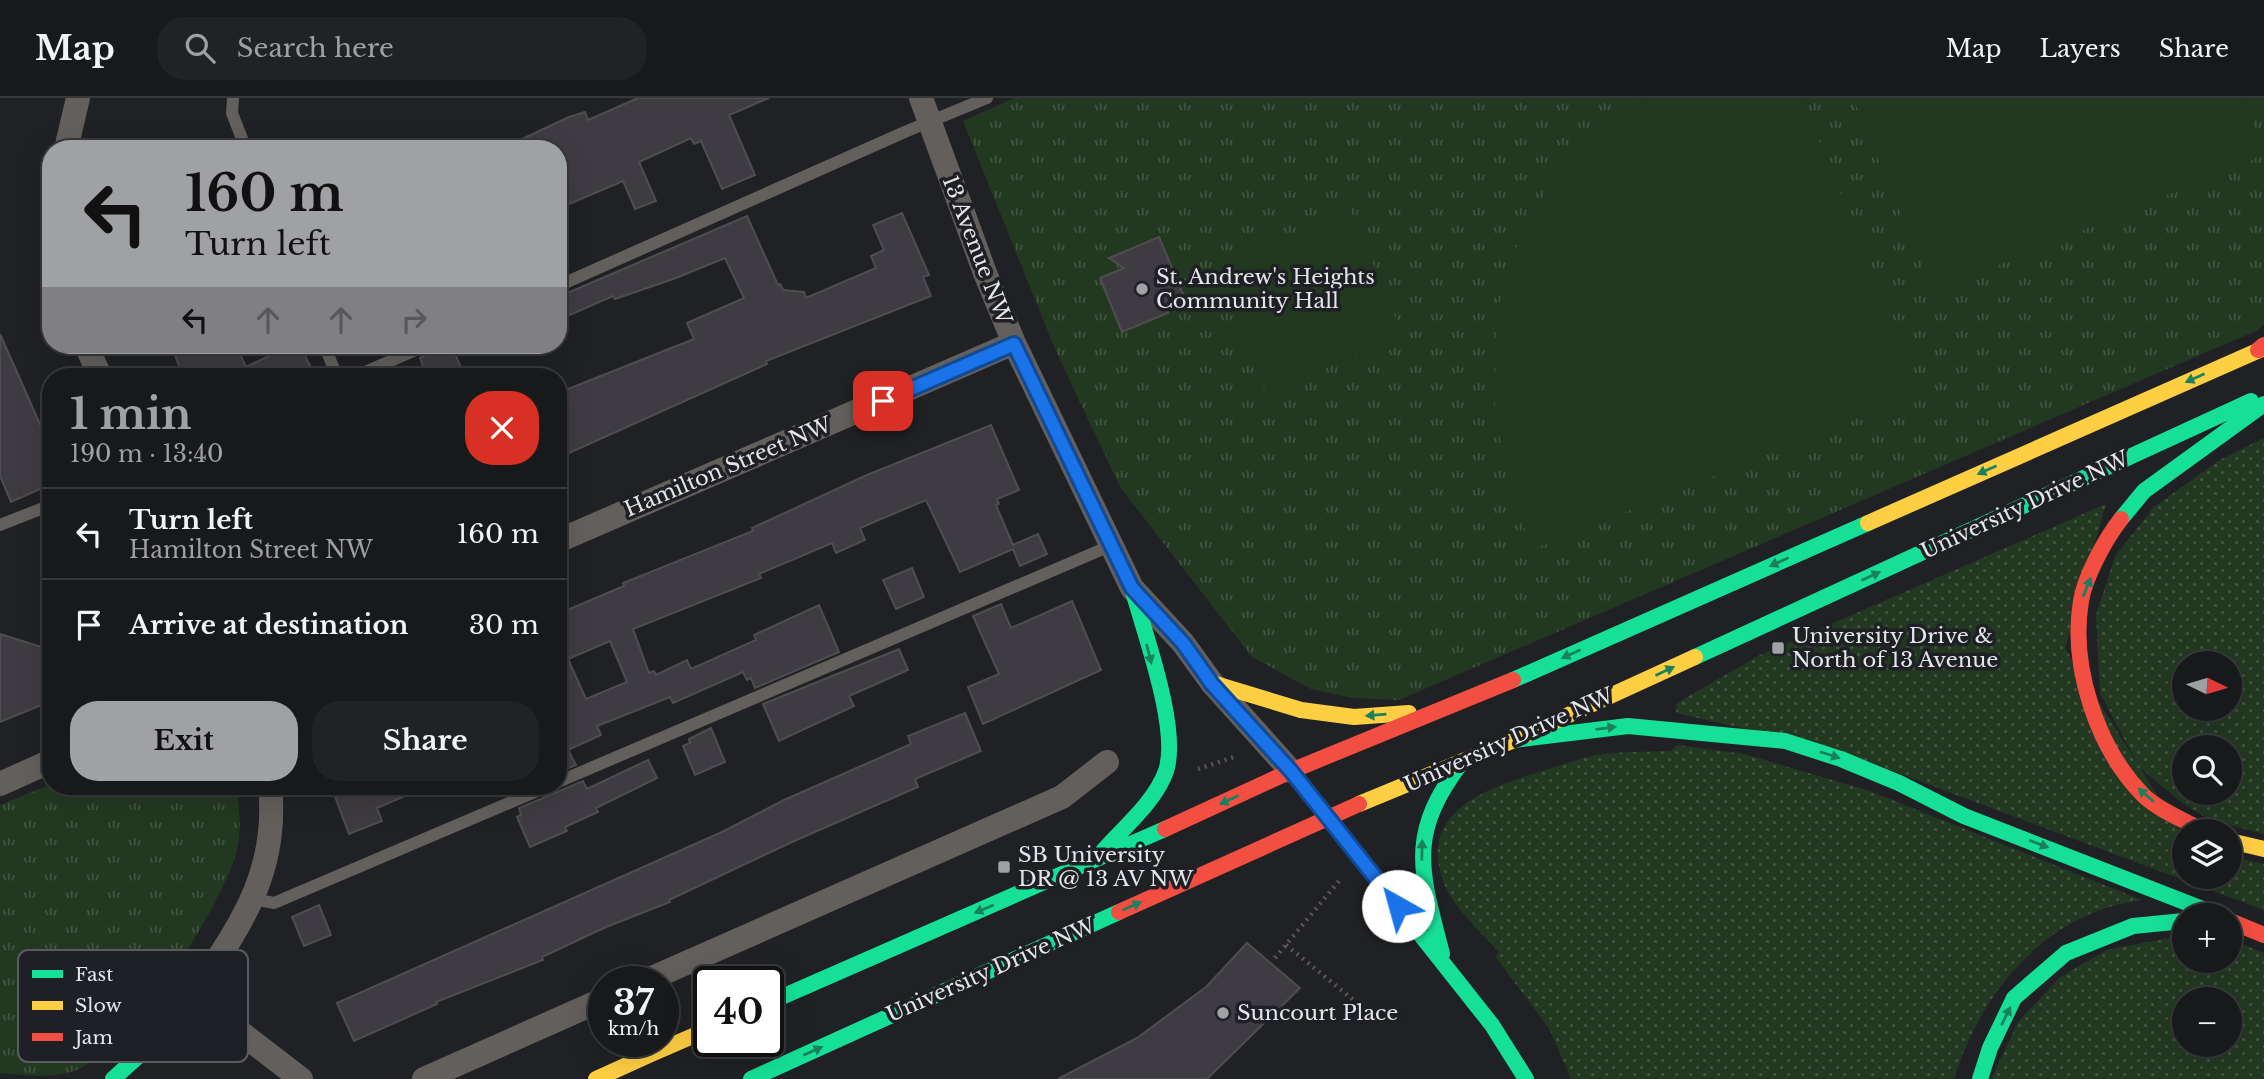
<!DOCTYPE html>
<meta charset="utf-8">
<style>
body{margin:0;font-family:"Libre Baskerville",serif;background:#212224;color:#f1f3f6;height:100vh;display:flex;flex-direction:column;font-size:26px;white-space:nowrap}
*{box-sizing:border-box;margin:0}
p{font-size:23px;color:#9fa0a3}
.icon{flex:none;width:38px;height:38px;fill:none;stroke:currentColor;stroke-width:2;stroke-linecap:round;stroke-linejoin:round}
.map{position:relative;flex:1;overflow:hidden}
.side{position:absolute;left:42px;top:270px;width:525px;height:427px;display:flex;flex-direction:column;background:#18191b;border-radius:28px;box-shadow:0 7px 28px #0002,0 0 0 2px #36383a}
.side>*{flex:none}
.guide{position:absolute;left:42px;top:42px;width:525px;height:214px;border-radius:28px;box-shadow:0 7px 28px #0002,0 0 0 2px #36383a;background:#a0a1a5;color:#111;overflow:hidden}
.needle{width:46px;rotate:95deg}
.tools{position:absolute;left:2172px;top:553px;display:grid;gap:14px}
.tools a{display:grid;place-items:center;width:70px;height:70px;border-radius:50%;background:#18191b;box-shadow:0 7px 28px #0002,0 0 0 2px #36383a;font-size:35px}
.speed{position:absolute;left:588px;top:868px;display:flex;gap:14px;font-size:35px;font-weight:700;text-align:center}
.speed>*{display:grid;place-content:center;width:91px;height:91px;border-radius:50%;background:#18191b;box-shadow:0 7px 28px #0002,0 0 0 2px #36383a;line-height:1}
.speed small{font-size:18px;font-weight:400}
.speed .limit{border:4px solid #111;border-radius:10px;background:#fff;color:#111}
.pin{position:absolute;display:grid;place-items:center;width:60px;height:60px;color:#fff;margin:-30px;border-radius:14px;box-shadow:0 4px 10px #0006}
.me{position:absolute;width:77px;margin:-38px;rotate:322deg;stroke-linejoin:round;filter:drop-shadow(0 0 5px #0008)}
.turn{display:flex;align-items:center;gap:24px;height:147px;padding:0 28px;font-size:32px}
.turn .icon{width:91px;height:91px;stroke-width:2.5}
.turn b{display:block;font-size:49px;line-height:60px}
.lanes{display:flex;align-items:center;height:66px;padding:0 28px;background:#0003;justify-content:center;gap:35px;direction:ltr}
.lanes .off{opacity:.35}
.round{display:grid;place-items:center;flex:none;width:74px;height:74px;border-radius:28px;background:#212224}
.summary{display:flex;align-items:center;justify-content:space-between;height:119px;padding:0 28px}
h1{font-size:42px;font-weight:700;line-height:52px;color:#a0a1a5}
.action{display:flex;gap:14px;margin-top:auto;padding:14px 28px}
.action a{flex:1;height:80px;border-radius:28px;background:#a0a1a5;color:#111;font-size:28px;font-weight:700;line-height:80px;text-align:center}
.action a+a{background:#212224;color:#f1f3f6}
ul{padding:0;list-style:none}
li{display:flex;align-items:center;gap:21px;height:91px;padding:0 28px;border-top:2px solid #36383a}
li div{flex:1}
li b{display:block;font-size:26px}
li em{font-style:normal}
header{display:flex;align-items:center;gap:42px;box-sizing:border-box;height:98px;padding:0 35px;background:#18191b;border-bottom:2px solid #36383a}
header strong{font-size:33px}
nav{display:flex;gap:38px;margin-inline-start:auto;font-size:24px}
.search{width:490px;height:63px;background:#212224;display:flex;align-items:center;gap:18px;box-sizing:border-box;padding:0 24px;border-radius:28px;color:#9fa0a3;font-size:26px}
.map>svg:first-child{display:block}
.grass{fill:url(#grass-dots);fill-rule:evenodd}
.park{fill:url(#park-tufts)}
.pitch{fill:#233821}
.building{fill:#3f3b42;stroke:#4e4e50;stroke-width:2;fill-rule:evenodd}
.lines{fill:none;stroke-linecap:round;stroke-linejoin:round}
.path{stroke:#595757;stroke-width:4.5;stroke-dasharray:2 5;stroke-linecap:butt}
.lane{stroke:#635f5c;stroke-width:12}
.street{stroke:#635f5c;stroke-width:24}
.fast{stroke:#16e098;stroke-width:16}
.slow{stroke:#ffcf43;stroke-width:16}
.jam{stroke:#f24e42;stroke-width:16}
.oneway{fill:#1a805e}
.route-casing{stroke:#114b97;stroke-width:18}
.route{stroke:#1a73e8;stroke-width:12}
.poi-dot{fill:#a0a1a5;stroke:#1f2025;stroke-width:2.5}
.labels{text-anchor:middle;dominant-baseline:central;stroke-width:7;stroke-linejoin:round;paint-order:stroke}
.street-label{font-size:21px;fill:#e5e6ea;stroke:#1f2025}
.poi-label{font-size:21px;fill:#e5e6ea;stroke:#1f2025;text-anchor:start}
.key{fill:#1f2025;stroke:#5a5b60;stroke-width:2}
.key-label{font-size:19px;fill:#e5e6ea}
</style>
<header>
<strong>Map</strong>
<div class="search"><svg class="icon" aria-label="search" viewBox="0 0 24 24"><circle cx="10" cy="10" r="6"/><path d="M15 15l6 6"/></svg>Search here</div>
<nav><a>Map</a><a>Layers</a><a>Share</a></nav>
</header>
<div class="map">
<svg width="2264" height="981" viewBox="0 0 2264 981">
<defs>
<pattern id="grass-dots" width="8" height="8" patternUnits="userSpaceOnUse" patternTransform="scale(1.75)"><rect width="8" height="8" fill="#233821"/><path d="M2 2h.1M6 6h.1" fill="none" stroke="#435541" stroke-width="1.8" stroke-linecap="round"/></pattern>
<pattern id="park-tufts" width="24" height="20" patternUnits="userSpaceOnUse" patternTransform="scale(1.75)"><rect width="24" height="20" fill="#233821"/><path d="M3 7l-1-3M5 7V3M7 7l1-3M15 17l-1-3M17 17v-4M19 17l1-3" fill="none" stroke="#435541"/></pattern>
</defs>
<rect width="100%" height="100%" fill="#202124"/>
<path class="grass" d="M2264,340V736L2210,722L2182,705L2139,669L2100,595L2096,517L2115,458L2154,409L2218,363ZM2184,565H2230V611H2184ZM2184,649H2230V695H2184Z
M2106,406L2065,550L2184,740V779H2230V758L2264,766V812L1834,651L1676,615L1677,605L1760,557Z
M1677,647L1744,656L1870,693L2142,802C2128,805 2112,807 2100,812C2025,840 1977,908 1954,981H1571L1550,932L1495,858L1499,854C1480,833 1453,810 1443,783C1419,714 1484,691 1536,675C1556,669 1576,661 1597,657C1621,653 1647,654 1671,653Z
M2184,837V863H2230V841L2264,855V981H1991L2018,924L2060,879L2107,852ZM2184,901H2230V947H2184Z"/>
<path class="park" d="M1014,0H2264V226L2258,232L1399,602L1352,600L1311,591L1252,559L1120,389L1055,251L963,23Z
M51,686L236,688C240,711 242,740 234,762C214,819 131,951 74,973C50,981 25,977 0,975V707Z"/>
<path class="pitch" d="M1648,0H1801L1916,277L1908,300L1536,450L1512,409L1495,312L1496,215L1520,137L1559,74L1616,17Z
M1853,0H2243L2264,57L1933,194Z
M1350,111L1403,237L1266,295L1214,168Z"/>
<path class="building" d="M638,0H769L729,17L755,77L722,91L701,43L694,46L691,40L639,64L656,103L635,111L623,83L567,107L558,88V51H501L569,19L585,14L588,22Z
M902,115L929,177L923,179L931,198L766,263L767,266L558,360V295L694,241L687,225L744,200L725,160L676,180L615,201L613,198L558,222V199L747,118L778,187L780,186L783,192L804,194L806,200L876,170L871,158L884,152L873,127Z
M1159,139L1185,201L1166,209L1168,215L1122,234L1100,180L1124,170L1109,160Z
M0,236L51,351V386L11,404L0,378Z
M171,247H236L246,269L292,247H300L315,278H183Z
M444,247H451L465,278H427L420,260Z
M991,327L1019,392L997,401L999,406L996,407L1013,447L1038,436L1047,456L1020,468L1013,451L960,474L926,402L860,430L865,442L836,455L832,445L759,476L761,480L633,531L649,575L654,573L656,577L687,562L691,571L756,542L754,537L819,507L839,554L755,590L751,580L747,582L743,574L673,605L670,599L597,628L601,637L568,652L576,667L558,674V516L624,488L623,485L753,433L752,430L867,377ZM610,543L627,584L586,601L568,561Z
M912,470L924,499L896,511L883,482Z
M1072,503L1101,572L983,626L968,589L999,576L973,518L1001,506L1011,530Z
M0,536L51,552V603L0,624Z
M899,551L908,572L849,598L854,608L779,643L763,606Z
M965,615L981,653L915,681L918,689L792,744L669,802L670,804L606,829L542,859L543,862L436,904L437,906L354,943L337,905L722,734L784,702L911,646L908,638Z
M711,630L725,664L695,677L683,648L690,645L689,641Z
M648,662L657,680L596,710L598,714L565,729L567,733L530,749L517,719L521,717L519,710L583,683L587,691Z
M331,688H428L377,710L382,723L349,736Z
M319,807L331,837L304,848L292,819Z
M1247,845L1300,890L1207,981H1058L1137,940L1206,889Z"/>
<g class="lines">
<path class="path" d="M1198,671L1237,658
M1286,847L1356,904
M1275,860L1339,783"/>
<path class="lane" d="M233,0L232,15L246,51
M558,188L907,33L987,0
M324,247L337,278
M356,278L427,247
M0,427L51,407
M558,684L1110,448
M253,801L274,805L549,688"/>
<path class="street" d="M921,0L985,175L1014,245L1132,490L1183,545L1212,585L1291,673
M66,51L78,0
M86,247L100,278
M558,443L1014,245
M0,686L51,663
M270,688C279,776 239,829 193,898L301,981
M643,884L1062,699L1107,664
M424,981L604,901"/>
<path class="fast" d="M2121,421L2144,393L2264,306
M1695,559L2251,303
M1513,582L1868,425
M1514,642L1628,628L1785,643L1841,661L1899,685L1964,718L2218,817
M1291,673L1492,927L1526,981
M1103,753C1124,729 1155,704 1166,673C1180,631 1144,534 1132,490
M1442,856C1421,773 1406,737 1462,664
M768,905L1165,731
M113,981L146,951L193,898
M751,981L1119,814
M1980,981L1990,950L2014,900L2066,855L2133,828L2184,823"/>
<path class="slow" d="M1868,425L2264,250
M1212,585L1301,612L1354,619L1409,615
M1359,706L1514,642L1695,559
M2230,743L2264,751
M649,957L709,931
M596,981L649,957"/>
<path class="jam" d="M2258,252L2264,247
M2121,421C2106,440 2085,478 2081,503C2070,568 2097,650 2143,697C2158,712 2185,722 2203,733
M1165,731L1291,673L1513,582
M1119,814L1359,706
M2230,823L2264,837"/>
</g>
<defs><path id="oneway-solid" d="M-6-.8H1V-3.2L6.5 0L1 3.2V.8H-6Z" transform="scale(1.75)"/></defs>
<g class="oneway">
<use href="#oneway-solid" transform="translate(2195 280) rotate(156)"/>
<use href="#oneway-solid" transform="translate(1987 372) rotate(156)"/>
<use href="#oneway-solid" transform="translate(1779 464) rotate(156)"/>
<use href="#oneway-solid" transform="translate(1871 478) rotate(-25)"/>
<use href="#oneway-solid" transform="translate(2087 489) rotate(-67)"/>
<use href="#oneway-solid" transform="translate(1149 556) rotate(76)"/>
<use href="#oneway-solid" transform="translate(1571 556) rotate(156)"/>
<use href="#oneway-solid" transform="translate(1665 573) rotate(-25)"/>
<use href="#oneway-solid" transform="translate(1376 617) rotate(175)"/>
<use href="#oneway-solid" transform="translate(1606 630) rotate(-7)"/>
<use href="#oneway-solid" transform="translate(1830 657) rotate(18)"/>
<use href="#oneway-solid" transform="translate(2146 697) rotate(-139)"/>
<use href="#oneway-solid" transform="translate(1229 702) rotate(155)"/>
<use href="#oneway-solid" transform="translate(2039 746) rotate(21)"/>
<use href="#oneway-solid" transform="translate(1422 752) rotate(-89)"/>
<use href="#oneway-solid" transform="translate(1132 808) rotate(-24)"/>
<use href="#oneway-solid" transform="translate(984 811) rotate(157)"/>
<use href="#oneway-solid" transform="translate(2006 918) rotate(-64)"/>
<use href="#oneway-solid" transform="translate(813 953) rotate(-24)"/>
</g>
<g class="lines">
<defs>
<path id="route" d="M883,303L1014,246L1132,490L1183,545L1212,586L1291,673L1398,808"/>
</defs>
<use href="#route" class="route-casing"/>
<use href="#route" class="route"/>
</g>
<g class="poi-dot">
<circle cx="1142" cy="191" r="7"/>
<rect x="1771" y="543" width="14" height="14" rx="3.5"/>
<rect x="997" y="762" width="14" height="14" rx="3.5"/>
<circle cx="1223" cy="915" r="7"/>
</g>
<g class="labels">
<g class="street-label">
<text transform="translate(977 152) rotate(69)">13 Avenue NW</text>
<text transform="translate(728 369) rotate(-23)">Hamilton Street NW</text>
<text transform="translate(2025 407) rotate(-25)">University Drive NW</text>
<text transform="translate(1509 642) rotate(-24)">University Drive NW</text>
<text transform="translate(991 872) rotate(-24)">University Drive NW</text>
</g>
<g class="poi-label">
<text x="1156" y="179">St. Andrew's Heights<tspan x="1156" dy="24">Community Hall</tspan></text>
<text x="1792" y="538">University Drive &amp;<tspan x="1792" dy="24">North of 13 Avenue</tspan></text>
<text x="1018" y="757">SB University<tspan x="1018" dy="24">DR @ 13 AV NW</tspan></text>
<text x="1237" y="915">Suncourt Place</text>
</g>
</g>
<rect x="18" y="852" width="230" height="112" rx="10" class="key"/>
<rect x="32" y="872" width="31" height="8" fill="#16e098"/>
<rect x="32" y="903" width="31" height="9" fill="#ffcf43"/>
<rect x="32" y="935" width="31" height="8" fill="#f24e42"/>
<g class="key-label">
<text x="75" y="883">Fast</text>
<text x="75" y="914">Slow</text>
<text x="75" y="946">Jam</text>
</g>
</svg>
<div class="tools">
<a><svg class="needle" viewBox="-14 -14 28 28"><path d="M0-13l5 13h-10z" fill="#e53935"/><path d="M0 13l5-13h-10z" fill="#9fa0a3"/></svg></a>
<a><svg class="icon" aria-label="search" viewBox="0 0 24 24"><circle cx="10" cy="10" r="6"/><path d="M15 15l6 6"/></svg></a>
<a><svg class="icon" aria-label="layers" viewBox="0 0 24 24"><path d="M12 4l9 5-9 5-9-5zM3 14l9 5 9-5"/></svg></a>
<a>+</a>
<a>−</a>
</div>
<div class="speed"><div>37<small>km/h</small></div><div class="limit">40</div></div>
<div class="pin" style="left:883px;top:303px;background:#d93025"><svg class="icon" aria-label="arrive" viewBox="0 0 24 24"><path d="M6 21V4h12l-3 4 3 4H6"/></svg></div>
<svg class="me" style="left:1398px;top:808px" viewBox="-20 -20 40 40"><circle r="19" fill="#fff"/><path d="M0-13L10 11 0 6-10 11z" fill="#1a73e8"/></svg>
<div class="guide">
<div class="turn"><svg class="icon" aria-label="left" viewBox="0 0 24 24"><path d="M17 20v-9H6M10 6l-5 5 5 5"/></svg><div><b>160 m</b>Turn left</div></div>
<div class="lanes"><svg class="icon" aria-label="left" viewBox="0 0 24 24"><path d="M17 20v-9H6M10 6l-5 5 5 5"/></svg><svg class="icon off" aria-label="ahead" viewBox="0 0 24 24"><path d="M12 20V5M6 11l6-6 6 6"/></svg><svg class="icon off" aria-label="ahead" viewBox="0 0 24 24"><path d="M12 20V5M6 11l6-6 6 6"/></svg><svg class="icon off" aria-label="right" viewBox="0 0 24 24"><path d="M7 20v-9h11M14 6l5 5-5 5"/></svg></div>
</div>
<section class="side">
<div class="summary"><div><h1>1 min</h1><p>190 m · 13:40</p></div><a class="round" style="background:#d93025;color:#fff"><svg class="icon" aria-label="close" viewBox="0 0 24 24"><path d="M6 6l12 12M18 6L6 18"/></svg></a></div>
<ul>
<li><svg class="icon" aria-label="left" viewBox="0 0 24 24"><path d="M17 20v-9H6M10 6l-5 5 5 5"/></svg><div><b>Turn left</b><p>Hamilton Street NW</p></div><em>160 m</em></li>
<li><svg class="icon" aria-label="arrive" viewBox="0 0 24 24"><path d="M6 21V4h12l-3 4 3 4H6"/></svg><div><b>Arrive at destination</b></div><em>30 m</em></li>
</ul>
<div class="action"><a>Exit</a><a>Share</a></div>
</section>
</div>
